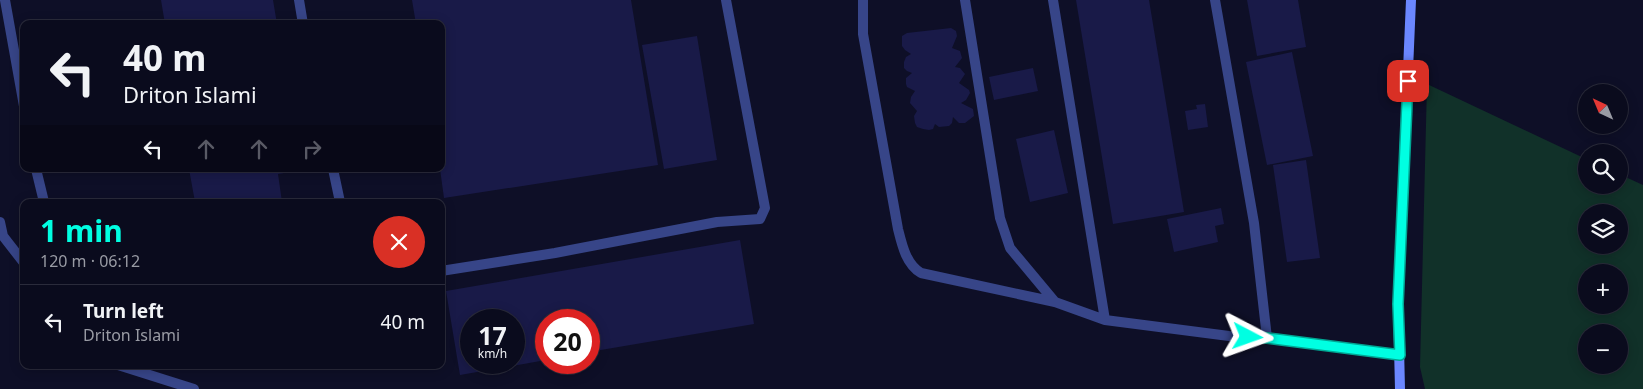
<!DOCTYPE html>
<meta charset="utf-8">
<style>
body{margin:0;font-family:"Noto Sans",sans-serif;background:#18192a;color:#f1f3f6;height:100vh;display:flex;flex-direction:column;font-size:19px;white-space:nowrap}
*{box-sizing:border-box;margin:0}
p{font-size:16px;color:#999ba4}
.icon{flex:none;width:28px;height:28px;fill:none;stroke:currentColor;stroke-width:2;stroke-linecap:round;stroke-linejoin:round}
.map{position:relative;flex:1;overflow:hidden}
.side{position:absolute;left:20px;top:199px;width:425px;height:170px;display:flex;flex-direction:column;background:#0a0b1d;border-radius:10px;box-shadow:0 2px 12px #0003,0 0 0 1px #2a2b3b}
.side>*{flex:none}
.top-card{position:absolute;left:20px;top:20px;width:425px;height:152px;border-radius:10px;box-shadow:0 2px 12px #0003,0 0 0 1px #2a2b3b;background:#0a0b1d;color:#f1f3f6;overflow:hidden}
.needle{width:32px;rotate:316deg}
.tools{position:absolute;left:1578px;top:84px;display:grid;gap:10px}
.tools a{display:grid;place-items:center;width:50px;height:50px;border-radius:50%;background:#0a0b1d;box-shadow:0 2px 12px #0003,0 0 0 1px #2a2b3b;font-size:25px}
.speed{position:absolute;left:460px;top:309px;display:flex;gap:10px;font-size:25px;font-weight:700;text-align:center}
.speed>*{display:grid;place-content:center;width:65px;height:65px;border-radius:50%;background:#0a0b1d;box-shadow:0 2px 12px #0003,0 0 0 1px #2a2b3b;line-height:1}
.speed small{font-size:12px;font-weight:400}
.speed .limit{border:8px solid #d22;background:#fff;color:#111}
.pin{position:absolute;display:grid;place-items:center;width:42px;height:42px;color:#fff;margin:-21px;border-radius:10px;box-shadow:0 2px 8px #0006}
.me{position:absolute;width:55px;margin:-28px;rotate:94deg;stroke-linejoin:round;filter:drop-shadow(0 0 4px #0008)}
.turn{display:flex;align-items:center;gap:18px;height:105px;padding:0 20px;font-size:22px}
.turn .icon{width:65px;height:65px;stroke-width:2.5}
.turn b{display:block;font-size:35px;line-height:42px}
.lanes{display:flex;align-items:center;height:48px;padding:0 20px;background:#0003;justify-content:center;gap:25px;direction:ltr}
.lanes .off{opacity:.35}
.round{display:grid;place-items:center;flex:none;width:52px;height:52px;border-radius:26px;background:#18192a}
.head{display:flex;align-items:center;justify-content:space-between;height:85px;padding:0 20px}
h1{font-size:30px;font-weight:700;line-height:38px;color:#00ffe2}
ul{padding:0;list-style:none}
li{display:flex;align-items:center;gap:15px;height:75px;padding:0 20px;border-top:1px solid #2a2b3b}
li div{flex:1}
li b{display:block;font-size:19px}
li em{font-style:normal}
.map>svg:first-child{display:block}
.green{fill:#113129;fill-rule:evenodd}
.building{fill:#191a48;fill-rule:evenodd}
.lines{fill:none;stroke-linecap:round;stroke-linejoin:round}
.lane{stroke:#374588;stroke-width:10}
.street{stroke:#374588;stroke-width:10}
.secondary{stroke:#6b87ff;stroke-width:10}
.route-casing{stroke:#00a693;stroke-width:12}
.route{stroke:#00ffe2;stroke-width:9}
</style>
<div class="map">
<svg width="1643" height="389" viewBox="0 0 1643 389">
<rect width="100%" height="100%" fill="#0e0f27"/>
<path class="green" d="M1427,84L1586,159V185H1619V174L1643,185V389H1425L1420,367ZM1619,212V245H1586V212ZM1586,272H1619V305H1586ZM1619,332V365H1586V332Z"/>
<path class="building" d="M161,0H273L277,24H165Z
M412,0H631L658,165L444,198L440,169H441V24H416Z
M1076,0H1149L1184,212L1113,224Z
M1247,0H1298L1306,47L1257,56Z
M951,28L956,31L957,36L952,48L960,51L962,58L955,67L960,68L965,74L959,83L969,90L970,93L966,100L961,103L973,109L974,116L965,123H959L953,117L952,123L949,126L939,127L935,124L933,129L929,130L923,129L917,127L915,123L914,116L917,111L910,103L911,97L915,91L907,87L906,84V78L912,73L907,71L904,68V62L906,57L911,54L905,50L902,46V36L907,33Z
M697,36L717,160L664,169L642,45Z
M1292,52L1313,156L1267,165L1246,62Z
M1033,68L1038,91L994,100L989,77Z
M1205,104L1208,127L1188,130L1185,111L1197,109L1196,105Z
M1054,130L1068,193L1030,202L1016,139Z
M1306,160L1320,258L1287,262L1273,165Z
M189,169H302V170L278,174L282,202H195Z
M1221,208L1224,224L1215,226L1218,242L1174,252L1167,219Z
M740,240L754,324L589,352V320H546V360L460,375L446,291ZM471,320H514V362H471Z"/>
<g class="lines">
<path class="lane" d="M5,0L24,106
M299,0L303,24
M863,0V34L898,229C902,245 906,264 921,273L1055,302L1105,320
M965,0L1000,218L1010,248L1055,302
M1053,0L1105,320L1229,336L1267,338L1400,355
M1215,0L1254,223L1267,338
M36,169L44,202
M333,169L340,202
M441,271L555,253L717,222L760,219L765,208L726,0"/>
<path class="street" d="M0,222L3,236L24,263
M118,365L194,389"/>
<path class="secondary" d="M1400,389L1398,304L1411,0"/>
</g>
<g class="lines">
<defs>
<path id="route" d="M1248,337L1267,338L1400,355L1398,304L1408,81"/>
</defs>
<use href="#route" class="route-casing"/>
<use href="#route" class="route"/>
</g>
</svg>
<div class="tools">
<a><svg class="needle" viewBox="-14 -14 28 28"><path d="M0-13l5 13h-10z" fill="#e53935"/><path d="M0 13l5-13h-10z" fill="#999ba4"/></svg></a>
<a><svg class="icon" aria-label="search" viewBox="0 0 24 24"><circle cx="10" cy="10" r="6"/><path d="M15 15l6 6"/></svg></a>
<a><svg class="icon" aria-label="layers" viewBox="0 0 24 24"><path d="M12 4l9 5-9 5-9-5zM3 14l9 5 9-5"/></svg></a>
<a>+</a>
<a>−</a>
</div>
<div class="speed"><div>17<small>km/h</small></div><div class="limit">20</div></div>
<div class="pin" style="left:1408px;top:81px;background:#d93025"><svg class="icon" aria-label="arrive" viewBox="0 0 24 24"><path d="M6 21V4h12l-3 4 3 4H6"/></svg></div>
<svg class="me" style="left:1248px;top:337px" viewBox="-20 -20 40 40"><path d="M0-17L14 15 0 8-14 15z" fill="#00ffe2" stroke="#fff" stroke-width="4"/></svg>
<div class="top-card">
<div class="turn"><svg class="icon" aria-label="left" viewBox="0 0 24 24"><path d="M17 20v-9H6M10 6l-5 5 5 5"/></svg><div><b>40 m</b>Driton Islami</div></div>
<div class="lanes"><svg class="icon" aria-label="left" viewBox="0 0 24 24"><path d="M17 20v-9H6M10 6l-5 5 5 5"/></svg><svg class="icon off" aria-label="ahead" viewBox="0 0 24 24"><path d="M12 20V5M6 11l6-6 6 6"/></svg><svg class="icon off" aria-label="ahead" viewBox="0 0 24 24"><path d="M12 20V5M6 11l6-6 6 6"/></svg><svg class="icon off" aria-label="right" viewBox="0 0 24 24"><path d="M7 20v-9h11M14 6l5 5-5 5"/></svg></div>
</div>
<section class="side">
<div class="head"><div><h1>1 min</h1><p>120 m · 06:12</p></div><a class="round" style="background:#d93025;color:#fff"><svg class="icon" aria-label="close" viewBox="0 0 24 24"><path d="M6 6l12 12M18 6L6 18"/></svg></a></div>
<ul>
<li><svg class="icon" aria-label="left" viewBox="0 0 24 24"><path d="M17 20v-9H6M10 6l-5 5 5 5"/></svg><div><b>Turn left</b><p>Driton Islami</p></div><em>40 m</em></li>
</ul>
</section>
</div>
